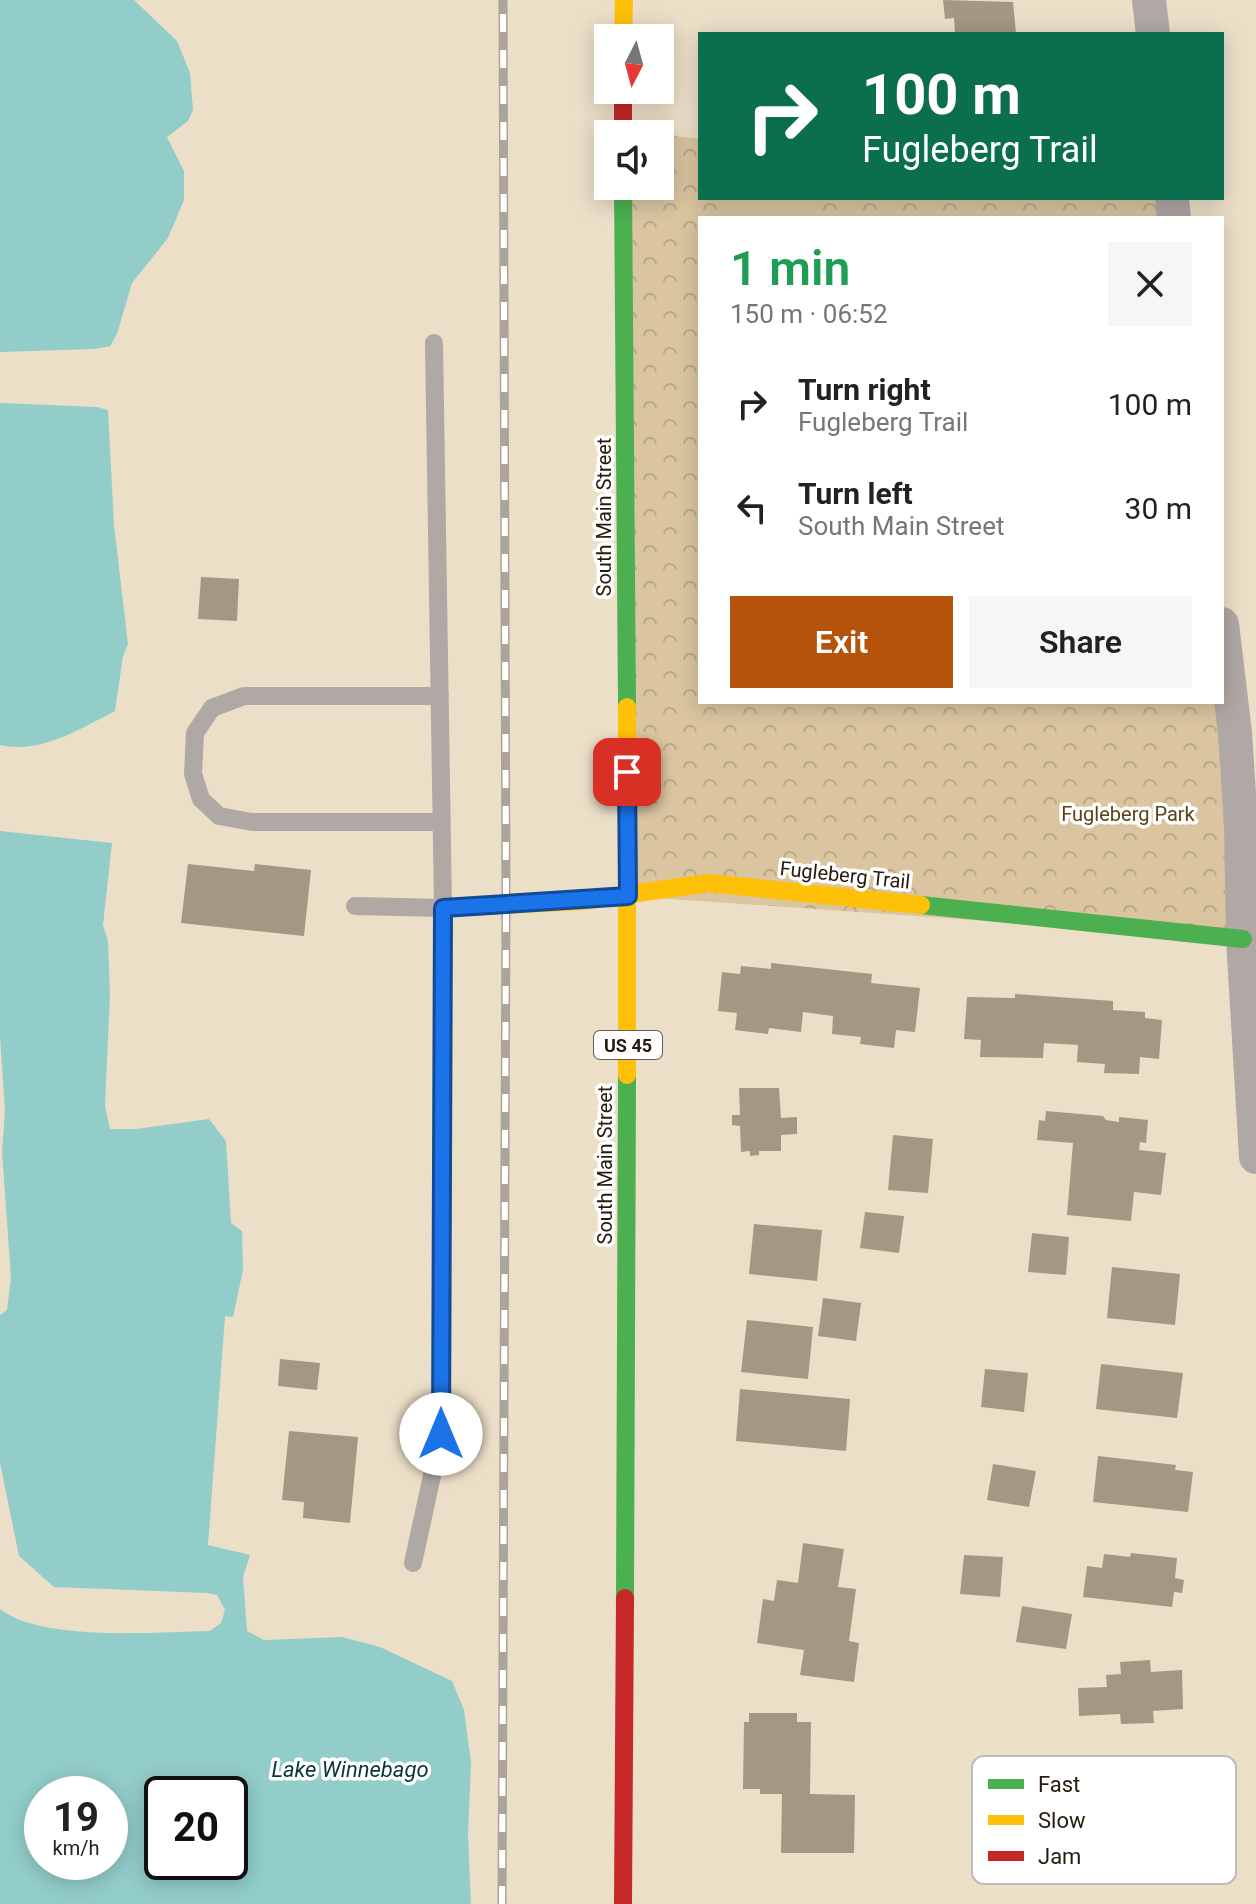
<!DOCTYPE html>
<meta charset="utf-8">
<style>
body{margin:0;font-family:Roboto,sans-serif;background:#f6f6f6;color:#222;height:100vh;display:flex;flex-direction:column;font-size:30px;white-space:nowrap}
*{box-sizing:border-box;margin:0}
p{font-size:26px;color:#767676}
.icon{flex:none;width:44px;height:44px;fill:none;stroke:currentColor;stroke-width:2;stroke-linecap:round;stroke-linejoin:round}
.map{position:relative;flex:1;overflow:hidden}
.side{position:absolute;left:698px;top:216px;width:526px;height:488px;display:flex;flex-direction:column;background:#fff;border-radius:0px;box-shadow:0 4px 20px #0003}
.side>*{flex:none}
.banner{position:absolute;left:698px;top:32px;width:526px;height:168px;border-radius:0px;box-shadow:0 4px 20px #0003;background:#0b6e4f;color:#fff;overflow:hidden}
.needle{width:52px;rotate:186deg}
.tools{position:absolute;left:594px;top:24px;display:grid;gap:16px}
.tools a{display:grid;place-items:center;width:80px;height:80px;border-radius:0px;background:#fff;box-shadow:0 4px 20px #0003;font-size:40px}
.speed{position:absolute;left:24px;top:1776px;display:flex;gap:16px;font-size:40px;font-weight:700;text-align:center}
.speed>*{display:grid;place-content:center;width:104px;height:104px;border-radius:50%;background:#fff;box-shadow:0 4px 20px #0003;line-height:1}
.speed small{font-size:20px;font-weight:400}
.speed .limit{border:4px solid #111;border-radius:12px;background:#fff;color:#111}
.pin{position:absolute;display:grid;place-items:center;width:68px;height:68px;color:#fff;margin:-34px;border-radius:16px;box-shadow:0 4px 12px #0006}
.me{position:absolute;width:88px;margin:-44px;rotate:0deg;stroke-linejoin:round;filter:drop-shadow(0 0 6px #0008)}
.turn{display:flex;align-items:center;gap:28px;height:168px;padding:0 32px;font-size:36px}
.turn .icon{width:104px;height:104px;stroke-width:2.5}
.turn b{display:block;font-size:56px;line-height:68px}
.round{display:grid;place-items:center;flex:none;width:84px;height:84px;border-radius:0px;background:#f6f6f6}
.overview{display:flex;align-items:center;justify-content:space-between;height:136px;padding:0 32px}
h1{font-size:48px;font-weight:600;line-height:60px;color:#1e9e55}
.button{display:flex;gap:16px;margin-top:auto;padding:16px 32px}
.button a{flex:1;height:92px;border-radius:0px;background:#b45309;color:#fff;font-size:32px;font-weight:600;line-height:92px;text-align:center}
.button a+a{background:#f6f6f6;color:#222}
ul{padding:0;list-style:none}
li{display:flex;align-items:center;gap:24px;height:104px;padding:0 32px}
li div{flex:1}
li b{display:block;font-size:30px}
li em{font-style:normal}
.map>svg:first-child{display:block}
.forest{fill:url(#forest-crowns)}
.pitch{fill:#dac5a0}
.water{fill:#92cdca;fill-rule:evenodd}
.building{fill:#a39882}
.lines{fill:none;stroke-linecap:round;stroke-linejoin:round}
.lane{stroke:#afa8a5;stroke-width:18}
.street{stroke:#afa8a5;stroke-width:34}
.fast{stroke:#4caf50;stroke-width:18}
.slow{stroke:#ffc107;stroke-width:18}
.jam{stroke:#c62828;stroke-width:18}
.rail-casing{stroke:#aca499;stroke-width:9}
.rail{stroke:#fff;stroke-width:6;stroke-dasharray:18;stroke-linecap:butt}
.route-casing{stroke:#114b97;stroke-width:20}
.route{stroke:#1a73e8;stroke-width:14}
.labels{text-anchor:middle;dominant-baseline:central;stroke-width:7;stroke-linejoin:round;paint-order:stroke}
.shield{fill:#fff;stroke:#665f55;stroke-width:2}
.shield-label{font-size:18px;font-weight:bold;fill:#241b0c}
.street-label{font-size:20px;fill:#241b0c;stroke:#fff}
.park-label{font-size:20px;fill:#5a4214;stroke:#fff}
.water-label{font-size:22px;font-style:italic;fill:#093639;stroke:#fff}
.key{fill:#fff;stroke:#bdbbb6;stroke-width:2}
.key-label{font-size:22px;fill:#241b0c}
</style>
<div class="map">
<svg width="1256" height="1904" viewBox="0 0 1256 1904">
<defs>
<pattern id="forest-crowns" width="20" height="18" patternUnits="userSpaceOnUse" patternTransform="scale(2)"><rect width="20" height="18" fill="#dac5a0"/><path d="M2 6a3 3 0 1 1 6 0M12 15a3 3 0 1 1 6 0" fill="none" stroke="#bba989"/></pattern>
</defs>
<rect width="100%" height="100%" fill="#ecdfc8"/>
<path class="forest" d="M623,130L700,139V198H1172L1174,218H700V702H1222L1243,939L628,896L623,186H660V134H623Z"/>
<path class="pitch" d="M725,198H819V218H726Z"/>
<path class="water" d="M0,0H134L177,41L190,73L193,110L188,121L167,137L184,171V200L168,238L132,283L117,334L110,346L95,349L0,352Z
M0,403L97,407L108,410L114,525L128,644L123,656L115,711C80,729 41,754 0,745Z
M0,831L112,843L103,925L108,941L110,994L105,1106L110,1129H136L209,1119L226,1141L231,1223L242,1231L243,1270L233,1317L225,1316L208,1545L250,1555L243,1577L247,1631L264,1640L342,1637L380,1647L452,1681L464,1710L471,1762L468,1835L471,1904H0V1609C42,1642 156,1632 210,1631L221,1623L225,1610L217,1595L207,1593L54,1587L19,1556L0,1463V1315L7,1310L11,1277L2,1152L5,1110L0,1037ZM42,1794H110V1862H42ZM162,1794H230V1862H162Z"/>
<path class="building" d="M943,0L1013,2L1016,34H955L954,18L945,19Z
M201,577L239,579L237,621L198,619Z
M188,864L254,871L255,864L311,870L304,936L181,923Z
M771,963L872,974L871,983L920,988L915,1032L896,1030L894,1048L860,1044L861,1037L832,1034L833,1016L803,1012L801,1032L769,1028L768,1034L735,1030L737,1013L718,1011L722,972L740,974L741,966L771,969Z
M1015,994L1113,1001V1010L1145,1012V1018L1162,1020L1159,1059L1140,1057L1139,1074L1104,1073L1105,1064L1077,1062L1078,1045L1044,1043L1043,1058L980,1057L981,1040L964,1039L967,997L1015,998Z
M739,1088H779L781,1118L797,1117V1134L781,1135V1151H759V1155L750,1156V1151L741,1152L740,1126L732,1125V1115H740Z
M1046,1111L1103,1116L1106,1120L1119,1122V1117L1148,1120L1146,1143L1140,1142L1139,1150L1166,1153L1161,1195L1134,1192L1131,1221L1067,1215L1073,1143L1037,1140L1039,1120L1045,1121Z
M893,1135L933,1139L928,1193L888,1190Z
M865,1212L904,1216L899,1253L860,1248Z
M754,1224L822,1230L817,1281L749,1274Z
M1032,1233L1069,1237L1066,1275L1028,1272Z
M1112,1267L1180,1274L1175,1325L1107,1318Z
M823,1298L861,1303L856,1341L818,1336Z
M747,1320L813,1327L808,1379L741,1372Z
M280,1359L320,1363L317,1390L278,1386Z
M1101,1364L1183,1373L1177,1418L1096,1409Z
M985,1369L1028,1373L1024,1412L981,1407Z
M740,1389L850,1399L846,1451L736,1441Z
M289,1431L358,1437L350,1523L303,1518L304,1502L282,1500Z
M1098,1456L1176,1465L1175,1470L1193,1472L1188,1512L1093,1502Z
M993,1464L1036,1471L1029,1507L987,1500Z
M803,1543L844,1549L838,1587L856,1589L849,1641L859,1643L854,1682L800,1675L804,1650L757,1643L763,1599L774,1601L777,1580L798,1583Z
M1131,1553L1177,1558L1175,1578L1184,1580L1182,1593L1174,1592L1172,1607L1083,1597L1087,1566L1102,1568L1104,1554L1130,1557Z
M964,1555L1003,1557L1000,1597L960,1594Z
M1022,1606L1072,1614L1066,1649L1016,1642Z
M1150,1660L1151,1672L1182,1670L1183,1709L1153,1711L1154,1723L1121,1724L1120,1714L1079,1716L1078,1688L1107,1687L1106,1675L1121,1674L1120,1662Z
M749,1713H797V1722H811L810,1794L855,1795L854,1853H781L782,1794H760V1789H743L744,1722H749Z"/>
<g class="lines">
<path class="lane" d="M440,696H244L212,708L195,733L193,774L201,799L219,816L252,822H442
M355,906L443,908
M413,1563L441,1434L443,908L434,343"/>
<path class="street" d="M1149,0L1153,34
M1172,198L1174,218
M1222,624L1235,733L1241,824L1243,939L1256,1157"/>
<path class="fast" d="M623,186L627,707
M921,905L1243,939
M625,1598L627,1075"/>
<path class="slow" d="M623,38L624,0
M627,707V1075
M443,908L582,901L708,883L921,905"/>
<path class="jam" d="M623,90V134
M623,1904L625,1598"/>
<defs>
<path id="rail" d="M502,1904L506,905L503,0"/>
</defs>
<use href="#rail" class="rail-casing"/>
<use href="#rail" class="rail"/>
</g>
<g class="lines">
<defs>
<path id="route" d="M441,1434L443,908L628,896L627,772"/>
</defs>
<use href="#route" class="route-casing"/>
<use href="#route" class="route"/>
</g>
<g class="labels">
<rect class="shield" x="594" y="1031" width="68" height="28" rx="6"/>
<g class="shield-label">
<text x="628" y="1045">US 45</text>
</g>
<g class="street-label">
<text transform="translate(604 517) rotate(-90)">South Main Street</text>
<text transform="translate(845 875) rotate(6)">Fugleberg Trail</text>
<text transform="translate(605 1165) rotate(-90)">South Main Street</text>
</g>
<g class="park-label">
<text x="1128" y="814">Fugleberg Park</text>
</g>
<g class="water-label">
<text x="350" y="1769">Lake Winnebago</text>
</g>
</g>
<rect x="972" y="1756" width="264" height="128" rx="12" class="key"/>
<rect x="988" y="1779" width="36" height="10" fill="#4caf50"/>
<rect x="988" y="1815" width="36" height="10" fill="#ffc107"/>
<rect x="988" y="1851" width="36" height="10" fill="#c62828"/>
<g class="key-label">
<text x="1038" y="1792">Fast</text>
<text x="1038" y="1828">Slow</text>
<text x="1038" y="1864">Jam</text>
</g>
</svg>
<div class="tools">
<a><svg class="needle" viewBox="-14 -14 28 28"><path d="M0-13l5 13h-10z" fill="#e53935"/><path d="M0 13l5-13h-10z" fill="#767676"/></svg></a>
<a><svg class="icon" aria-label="sound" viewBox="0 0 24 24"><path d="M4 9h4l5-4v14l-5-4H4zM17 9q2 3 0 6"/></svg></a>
</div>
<div class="speed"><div>19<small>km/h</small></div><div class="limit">20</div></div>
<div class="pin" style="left:627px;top:772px;background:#d93025"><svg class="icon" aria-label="arrive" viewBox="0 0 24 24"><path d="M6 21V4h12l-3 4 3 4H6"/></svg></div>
<svg class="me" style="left:441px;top:1434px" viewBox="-20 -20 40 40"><circle r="19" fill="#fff"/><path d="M0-13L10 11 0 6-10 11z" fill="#1a73e8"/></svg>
<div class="banner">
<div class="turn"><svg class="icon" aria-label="right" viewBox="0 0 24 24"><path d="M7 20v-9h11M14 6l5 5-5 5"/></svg><div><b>100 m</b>Fugleberg Trail</div></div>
</div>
<section class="side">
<div class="overview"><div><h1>1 min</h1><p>150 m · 06:52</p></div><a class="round"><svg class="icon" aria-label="close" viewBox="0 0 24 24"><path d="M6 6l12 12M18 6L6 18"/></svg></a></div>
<ul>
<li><svg class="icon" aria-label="right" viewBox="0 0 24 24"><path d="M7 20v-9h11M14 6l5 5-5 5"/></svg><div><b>Turn right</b><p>Fugleberg Trail</p></div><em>100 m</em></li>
<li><svg class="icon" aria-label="left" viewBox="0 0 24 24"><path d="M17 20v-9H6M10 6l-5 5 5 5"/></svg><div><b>Turn left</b><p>South Main Street</p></div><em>30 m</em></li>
</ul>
<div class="button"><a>Exit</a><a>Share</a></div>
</section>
</div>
